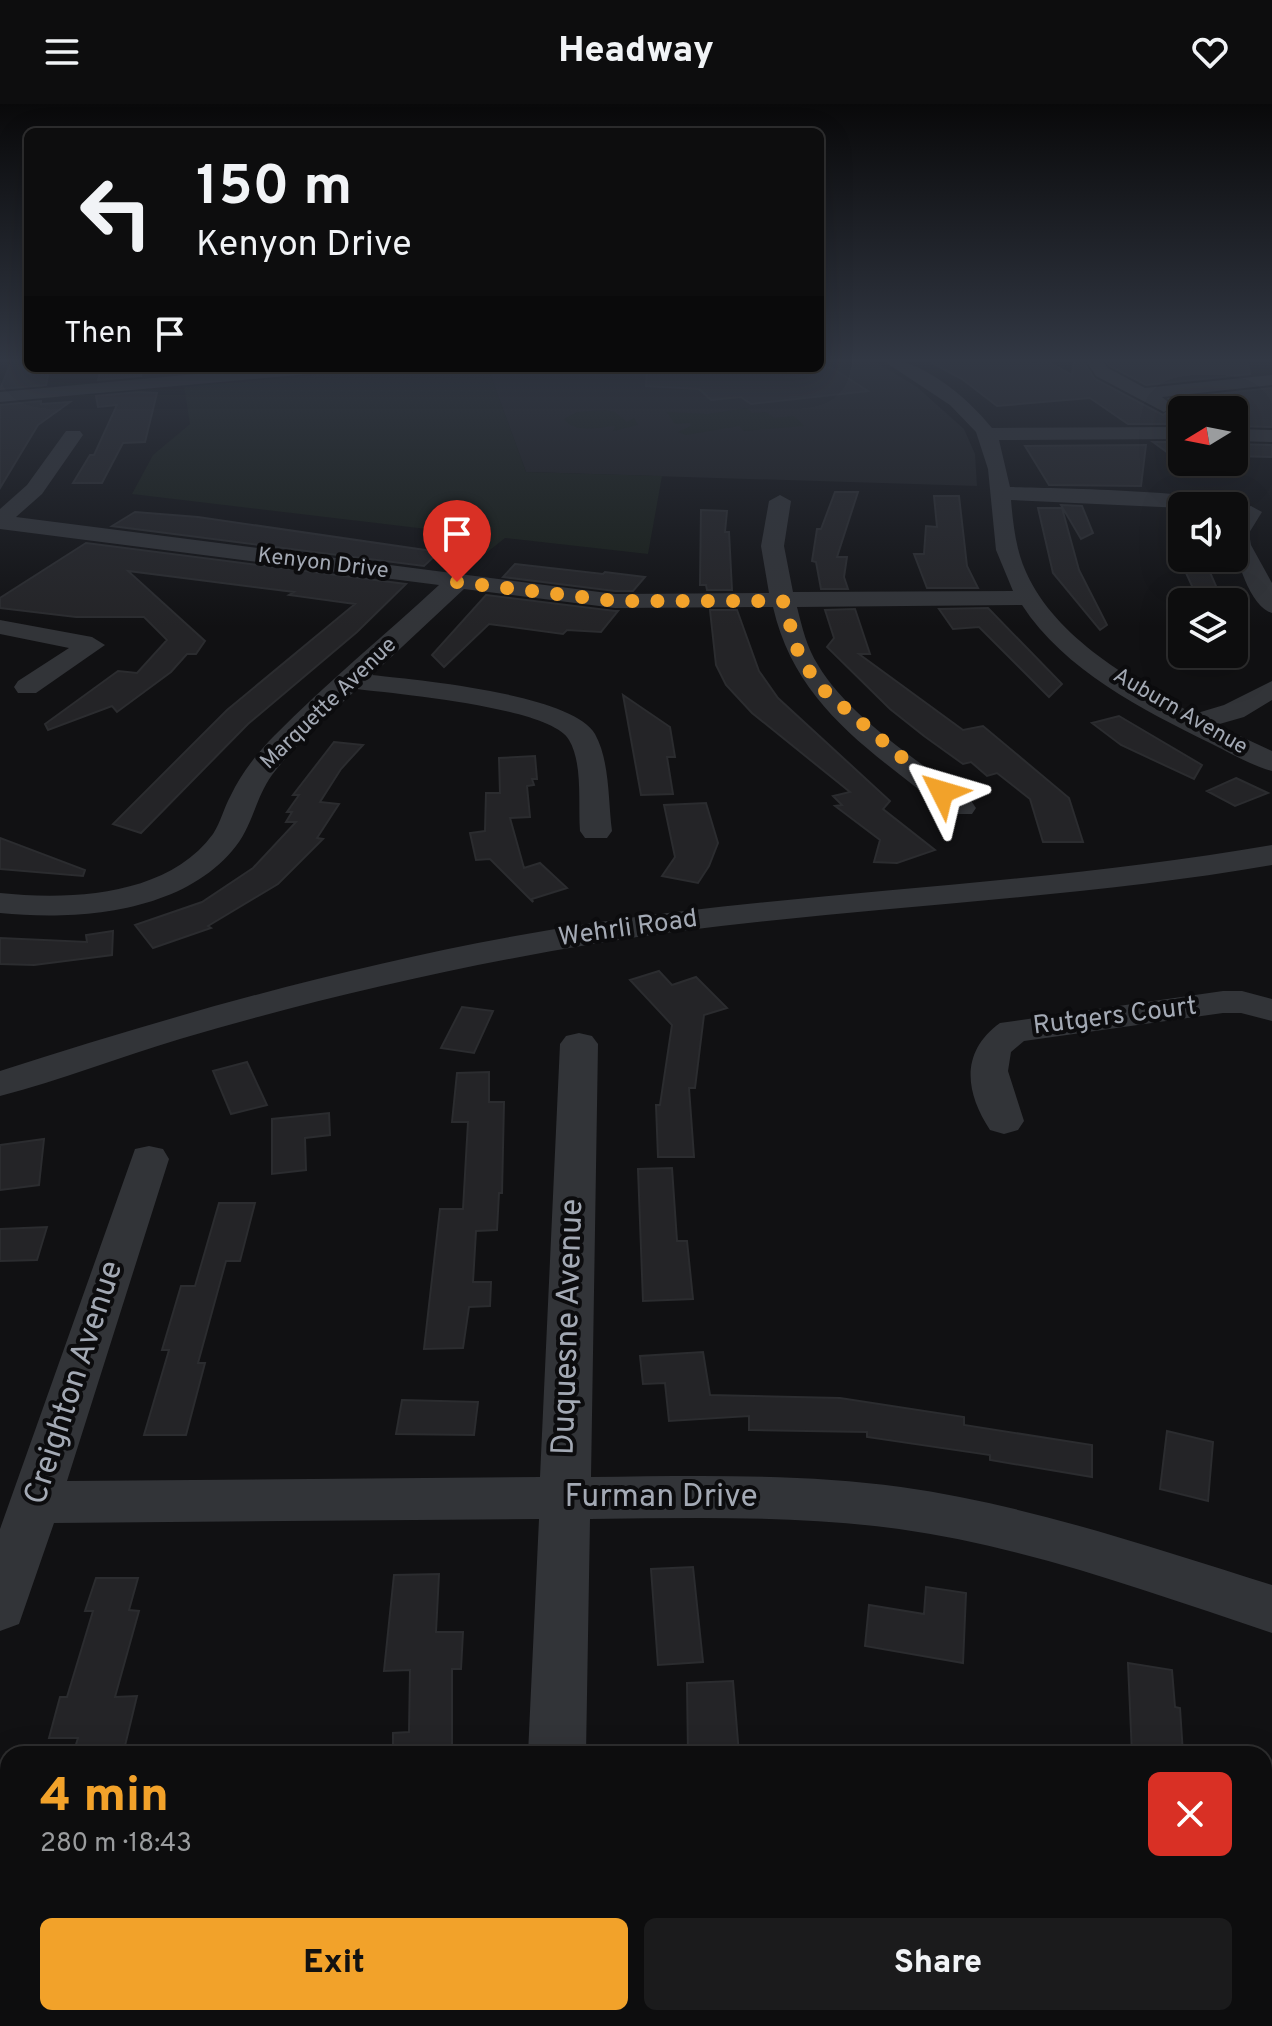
<!DOCTYPE html>
<meta charset="utf-8">
<style>
body{margin:0;font-family:Overpass,sans-serif;background:#1b1b1c;color:#f1f3f6;height:100vh;display:flex;flex-direction:column;font-size:30px;white-space:nowrap}
*{box-sizing:border-box;margin:0}
p{font-size:26px;color:#9a9c9e}
.icon{flex:none;width:44px;height:44px;fill:none;stroke:currentColor;stroke-width:2;stroke-linecap:round;stroke-linejoin:round}
.map{position:relative;flex:1;overflow:hidden}
.panel{position:absolute;left:0px;top:1642px;width:1272px;height:280px;display:flex;flex-direction:column;background:#0d0d0e;border-radius:24px 24px 0 0;box-shadow:0 8px 32px #0002,0 0 0 2px #2d2d2e}
.panel>*{flex:none}
.guide{position:absolute;left:24px;top:24px;width:800px;height:244px;border-radius:12px;box-shadow:0 8px 32px #0002,0 0 0 2px #2d2d2e;background:#0d0d0e;color:#f1f3f6;overflow:hidden}
.needle{width:52px;rotate:260deg}
.tools{position:absolute;left:1168px;top:292px;display:grid;gap:16px}
.tools a{display:grid;place-items:center;width:80px;height:80px;border-radius:12px;background:#0d0d0e;box-shadow:0 8px 32px #0002,0 0 0 2px #2d2d2e;font-size:40px}
.pin{position:absolute;display:grid;place-items:center;width:68px;height:68px;color:#fff;margin:-82px -34px;border-radius:50% 50% 50% 0;rotate:-45deg;box-shadow:0 0 8px #0007}
.pin .icon{rotate:45deg}
.me{position:absolute;width:88px;margin:-44px;rotate:310deg;stroke-linejoin:round;filter:drop-shadow(0 0 6px #0008)}
.turn{display:flex;align-items:center;gap:28px;height:168px;padding:0 40px;font-size:36px}
.turn .icon{width:104px;height:104px;stroke-width:2.5}
.turn b{display:block;font-size:56px;line-height:68px}
.then{display:flex;align-items:center;height:76px;padding:0 40px;background:#0003;gap:16px;font-size:30px}
.round{display:grid;place-items:center;flex:none;width:84px;height:84px;border-radius:12px;background:#1b1b1c}
.summary{display:flex;align-items:center;justify-content:space-between;height:136px;padding:0 40px}
h1{font-size:48px;font-weight:800;line-height:60px;color:#f2a22a}
.cta{display:flex;gap:16px;margin-top:auto;padding:16px 40px}
.cta a{flex:1;height:92px;border-radius:12px;background:#f2a22a;color:#111;font-size:32px;font-weight:800;line-height:92px;text-align:center}
.cta a+a{background:#1b1b1c;color:#f1f3f6}
header{display:flex;justify-content:space-between;align-items:center;height:104px;padding:0 40px;background:#0d0d0e;font-size:36px;font-weight:800}
.map>svg:first-child{display:block}
.built{fill:#1d1e20}
.green{fill:#181e18}
.building{fill:#242427;stroke:#2b2c2f;stroke-width:2}
.lines{fill:none;stroke-linecap:round;stroke-linejoin:round}
.minor{fill:#323438;fill-rule:evenodd}
.route{stroke:#f2a22a;stroke-width:14;stroke-dasharray:0 25.2}
.labels{text-anchor:middle;dominant-baseline:central;stroke-width:8;stroke-linejoin:round;paint-order:stroke}
.far-street-label{font-size:22px;fill:#a3a9b4;stroke:#0c0c0e}
.street-label{font-size:26px;fill:#a3a9b4;stroke:#0c0c0e}
.near-street-label{font-size:32px;fill:#a3a9b4;stroke:#0c0c0e}
</style>
<header><svg class="icon" aria-label="menu" viewBox="0 0 24 24"><path d="M4 6h16M4 12h16M4 18h16"/></svg>Headway<svg class="icon" aria-label="heart" viewBox="0 0 24 24"><path d="M12 20l-8-8c-3-5 5-10 8-4 3-6 11-1 8 4z"/></svg></header>
<div class="map">
<svg width="1272" height="1922" viewBox="0 0 1272 1922">
<rect width="100%" height="100%" fill="#111113"/>
<path class="built" d="M820,254H869L917,283L964,325L975,350L977,382L526,368L488,264H820Z"/>
<path class="green" d="M391,264H488L526,368L662,372L648,450L505,434L461,469L443,466L486,432L132,390L153,351L190,320L184,283Z
M747,304L752,309L766,308L774,314L794,312L804,322L744,327L739,322L686,331L678,328L691,322L690,319L675,320L667,308L708,310Z
M606,306L615,308L627,318L634,314L638,321L613,327L615,322C598,323 575,330 564,315L577,308Z"/>
<path class="building" d="M13,254H28V269L49,268L46,281L0,285Z
M923,254H1025L1034,260L1049,258L1072,271L1074,254H1081L1095,275L1163,311L1176,302L1169,295L1272,284V323L1234,322V304L1182,306V320H1128L1090,294L997,302L962,275Z
M1104,254H1247L1250,270L1146,281L1110,262Z
M101,264H142L141,272L98,276Z
M647,264H832L868,287L751,300L741,293L711,296L699,285L646,282Z
M139,288L157,289L145,338L123,339L102,379H73L90,351H94L117,301L98,303L96,292Z
M41,297V300L70,298L38,321L0,384V301Z
M1153,338H1182V359Z
M1234,340L1272,341V353L1234,352Z
M1146,341L1141,382L1049,381L1025,342Z
M835,388H858L837,453H847L844,473L848,485H821L816,458L812,457L817,425H821Z
M934,392H959L967,462L978,484H927L914,450H924L926,422L937,423Z
M1061,401L1082,402L1093,429L1081,435Z
M1038,404H1062L1079,466L1107,521L1100,526L1053,469Z
M701,406L727,407L725,428H729L732,486H707L706,481H700Z
M135,408L198,413L439,448L424,462L112,422Z
M86,439L406,480L357,528L248,620L141,729L113,720L227,606L355,500L289,491L294,488L128,467L205,537L196,550H187L171,568L117,608L112,602L48,626L45,620L118,567L137,569L167,536L144,513H76L0,504V494Z
M1181,458L1206,459L1222,496L1198,495Z
M515,460L603,470L605,468L645,473L633,487H615L503,473Z
M486,491L615,507H618L601,528L567,526L563,530L489,520L444,563L432,551Z
M988,504L1062,580L1049,593L979,523L953,525L939,505Z
M855,505L870,550H859L963,626L983,622L1069,694L1083,738H1043L1030,695L997,669L987,672L971,658L963,660L924,632L890,605L827,543L834,534L825,506Z
M710,506H737L759,567L778,594L890,697L883,705L935,746L897,759L874,758L880,736L835,702L842,701L833,692L850,688L752,609L726,581L716,561Z
M623,591L670,623L675,653H667L673,690L641,691Z
M1119,612L1202,661L1194,675L1121,641L1092,619Z
M334,638L363,641L341,665L320,698L339,700L317,734L323,735L278,780L208,822L211,824L153,844L135,821L202,798L253,764L296,718H286L292,708H287L299,691H293Z
M535,652L537,675H532L534,681L527,682L530,713L510,714L524,764L540,759L567,784L532,795L533,798L490,755L476,756L470,729L485,727L486,689H500L499,654Z
M1236,674L1268,689L1235,702L1207,687Z
M706,699L718,739L709,762L698,779L662,772L675,753L664,701Z
M0,734L85,766L83,772L0,765Z
M113,827L112,851L34,861L0,860V834L87,838L86,831Z
M659,867L672,881L696,873L727,904L704,911L695,984H689L694,1053H658L656,1001H660L672,921L630,876Z
M462,903L493,907L474,949L441,944Z
M247,958L267,1001L231,1010L213,967Z
M489,968V998H504L502,1089H499L497,1126L476,1127L473,1178H491L490,1202L469,1203L463,1244L424,1245L440,1105H463L468,1018H452L457,969Z
M329,1009L330,1031L305,1034L306,1066L272,1070V1015Z
M44,1035L39,1081L0,1086V1041Z
M672,1064L677,1137H687L693,1195L643,1197L638,1065Z
M219,1099H255L240,1157H226L198,1259H205L186,1331H144L169,1246H162L181,1182H195Z
M47,1123L37,1156L0,1157V1125Z
M703,1248L710,1291L840,1294L964,1313V1321L1092,1341V1373L990,1356V1351L867,1333V1328L749,1326V1312L669,1317L665,1279L643,1280L640,1252Z
M402,1296L478,1298L474,1331L396,1330Z
M1167,1327L1213,1338L1208,1397L1160,1385Z
M693,1463L703,1558L658,1561L651,1465Z
M439,1470L436,1528H463L461,1565H452V1650H393V1629L409,1628L410,1566L384,1567L394,1471Z
M96,1474H138L129,1506L139,1507L115,1593L137,1592L123,1650H73L78,1634H49L60,1593H67L93,1507H85Z
M926,1483L966,1489L963,1559L865,1542L869,1501L924,1510Z
M1128,1559L1172,1566L1175,1603L1180,1604L1183,1650H1132Z
M733,1577L739,1650H688L687,1579Z"/>
<g class="lines">
<path class="minor" d="M879,254C921,254 966,292 992,324L1182,323V335L999,336L1010,383C1042,384 1218,386 1232,402L1182,404L1011,396C1013,420 1016,446 1026,468C1056,535 1133,577 1194,610L1224,601L1272,577V596L1244,613L1216,621L1272,647V667C1250,661 1230,649 1210,639C1143,606 1064,566 1022,501L797,503C802,523 807,544 818,561C850,615 923,659 972,698L976,704L972,710H950C875,649 796,604 773,503L615,504L464,485L372,571C417,576 573,590 595,630C610,657 608,697 612,727L607,734H585L580,727C578,700 583,659 569,636C551,603 396,590 357,585C328,612 296,639 272,671C256,693 253,720 236,742C184,809 78,817 0,809V789C69,796 167,793 213,730C221,718 224,703 231,691C241,670 257,649 274,632C326,579 384,532 439,481L0,425V405L27,381L66,327H80L83,331L42,390L16,413L615,490L769,489L761,442L769,397L780,391L791,397L784,442L793,488L1013,487L996,446L988,365L976,328L950,301Z
M1084,254H1100L1108,264L1145,284L1272,271V281L1162,293L1173,302L1164,308L1096,272Z
M262,264H329L320,269L0,298V288Z
M1234,325L1272,326V338L1234,337Z
M1251,402L1262,408L1249,429L1251,441L1272,479V509C1249,504 1230,442 1234,420C1235,414 1240,408 1243,403Z
M0,516L92,533L105,541L36,589H18L14,583L18,577L69,544L0,530Z
M1272,741V761C1047,800 818,803 593,840C453,863 316,895 180,935C120,953 61,976 0,992V967C196,904 396,848 600,818C823,786 1049,780 1272,741Z
M1223,887H1242L1272,895V917L1241,909H1223L1024,937L1011,948L1008,967L1024,1017L1018,1026L1004,1030L990,1026C965,988 960,948 1000,919Z
M579,929L592,932L598,940L591,1373C694,1372 798,1369 901,1383C1028,1401 1150,1443 1272,1481V1529C1150,1488 1027,1443 899,1425C796,1411 693,1414 590,1415L586,1650H528L539,1415L54,1419L19,1520L0,1527V1425L135,1045L149,1042L163,1045L169,1055L67,1377L540,1373L560,940L566,932Z"/>
</g>
<linearGradient id="sky" x2="0" y2="1"><stop stop-color="#09090a"/><stop offset="0.49" stop-color="#323844"/><stop offset="1" stop-color="#323844" stop-opacity="0"/></linearGradient>
<rect width="1272" height="523" fill="url(#sky)"/>
<g class="lines">
<path class="route" d="M457,478L615,497H783L799,551L819,582L942,688"/>
</g>
<g class="labels">
<g class="far-street-label">
<text transform="translate(323 460) rotate(7)">Kenyon Drive</text>
<text transform="translate(329 600) rotate(-44)">Marquette Avenue</text>
<text transform="translate(1180 608) rotate(30)">Auburn Avenue</text>
</g>
<g class="street-label">
<text transform="translate(628 825) rotate(-8)">Wehrli Road</text>
<text transform="translate(1115 913) rotate(-7)">Rutgers Court</text>
</g>
<g class="near-street-label">
<text transform="translate(569 1223) rotate(-88)">Duquesne Avenue</text>
<text transform="translate(75 1279) rotate(-72)">Creighton Avenue</text>
<text x="661" y="1394">Furman Drive</text>
</g>
</g>
</svg>
<div class="tools">
<a><svg class="needle" viewBox="-14 -14 28 28"><path d="M0-13l5 13h-10z" fill="#e53935"/><path d="M0 13l5-13h-10z" fill="#9a9c9e"/></svg></a>
<a><svg class="icon" aria-label="sound" viewBox="0 0 24 24"><path d="M4 9h4l5-4v14l-5-4H4zM17 9q2 3 0 6"/></svg></a>
<a><svg class="icon" aria-label="layers" viewBox="0 0 24 24"><path d="M12 4l9 5-9 5-9-5zM3 14l9 5 9-5"/></svg></a>
</div>
<div class="pin" style="left:457px;top:478px;background:#d93025"><svg class="icon" aria-label="arrive" viewBox="0 0 24 24"><path d="M6 21V4h12l-3 4 3 4H6"/></svg></div>
<svg class="me" style="left:942px;top:688px" viewBox="-20 -20 40 40"><path d="M0-17L14 15 0 8-14 15z" fill="#f2a22a" stroke="#fff" stroke-width="4"/></svg>
<div class="guide">
<div class="turn"><svg class="icon" aria-label="left" viewBox="0 0 24 24"><path d="M17 20v-9H6M10 6l-5 5 5 5"/></svg><div><b>150 m</b>Kenyon Drive</div></div>
<div class="then">Then<svg class="icon" aria-label="arrive" viewBox="0 0 24 24"><path d="M6 21V4h12l-3 4 3 4H6"/></svg></div>
</div>
<section class="panel">
<div class="summary"><div><h1>4 min</h1><p>280 m · 18:43</p></div><a class="round" style="background:#d93025;color:#fff"><svg class="icon" aria-label="close" viewBox="0 0 24 24"><path d="M6 6l12 12M18 6L6 18"/></svg></a></div>
<div class="cta"><a>Exit</a><a>Share</a></div>
</section>
</div>
